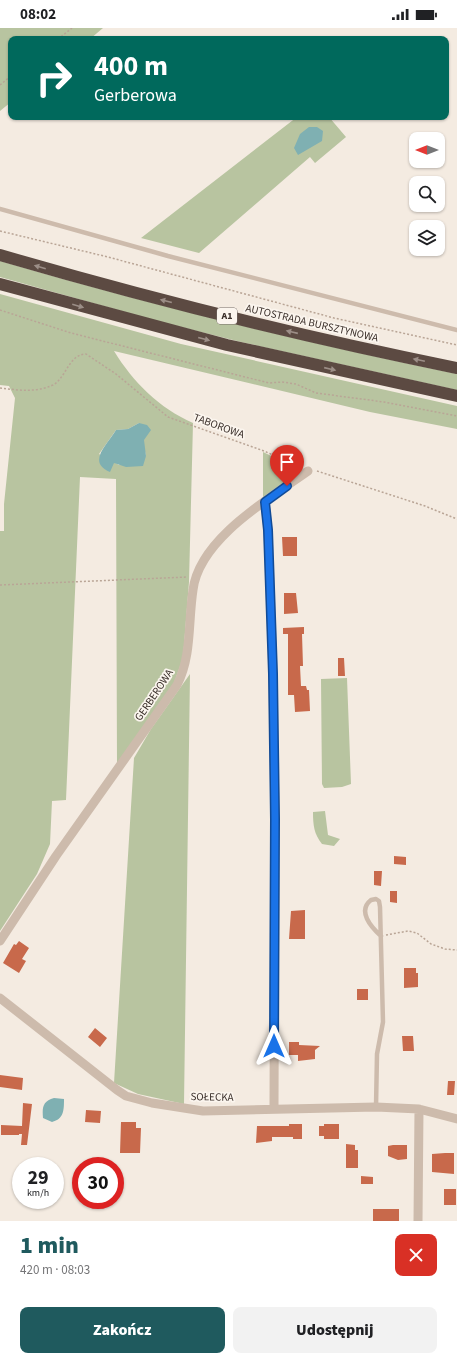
<!DOCTYPE html>
<html lang="pl">
<meta charset="utf-8">
<style>
body{margin:0;font-family:"Source Sans 3",sans-serif;background:#f2f2f2;color:#202124;height:100vh;display:flex;flex-direction:column;font-size:15px;white-space:nowrap}
*{box-sizing:border-box;margin:0}
p{font-size:13px;color:#757577}
.icon{flex:none;width:22px;height:22px;fill:none;stroke:currentColor;stroke-width:2;stroke-linecap:round;stroke-linejoin:round}
.map{position:relative;height:1193px;overflow:hidden}
.details{display:flex;flex-direction:column;background:#fff;flex:1}
.details>*{flex:none}
.top-card{position:absolute;left:8px;top:8px;width:441px;height:84px;border-radius:8px;box-shadow:0 1px 3px #0004;background:#00695c;color:#fff;overflow:hidden}
.needle{width:26px;rotate:270deg}
.fabs{position:absolute;left:409px;top:104px;display:grid;gap:8px}
.fabs a{display:grid;place-items:center;width:36px;height:36px;border-radius:8px;background:#fff;box-shadow:0 1px 3px #0004;font-size:20px}
.speed{position:absolute;left:12px;top:1129px;display:flex;gap:8px;font-size:20px;font-weight:700;text-align:center}
.speed>*{display:grid;place-content:center;width:52px;height:52px;border-radius:50%;background:#fff;box-shadow:0 1px 3px #0004;line-height:1}
.speed small{font-size:10px;font-weight:400}
.speed .limit{border:6px solid #d22;background:#fff;color:#111}
.pin{position:absolute;display:grid;place-items:center;width:34px;height:34px;color:#fff;margin:-41px -17px;border-radius:50% 50% 50% 0;rotate:-45deg;box-shadow:0 0 4px #0007}
.pin .icon{rotate:45deg}
.me{position:absolute;width:44px;margin:-22px;rotate:0deg;stroke-linejoin:round;filter:drop-shadow(0 0 3px #0008)}
.turn{display:flex;align-items:center;gap:14px;height:84px;padding:0 20px;font-size:18px}
.turn .icon{width:52px;height:52px;stroke-width:2.5}
.turn b{display:block;font-size:28px;line-height:34px}
.round{display:grid;place-items:center;flex:none;width:42px;height:42px;border-radius:8px;background:#f2f2f2}
.overview{display:flex;align-items:center;justify-content:space-between;height:68px;padding:0 20px}
h1{font-size:24px;font-weight:800;line-height:30px;color:#1f5a5e}
.primary-button{display:flex;gap:8px;margin-top:auto;padding:8px 20px}
.primary-button a{flex:1;height:46px;border-radius:8px;background:#1f5a5e;color:#fff;font-size:16px;font-weight:800;line-height:46px;text-align:center}
.primary-button a+a{background:#f2f2f2;color:#202124}
.status{display:flex;justify-content:space-between;align-items:center;height:28px;padding:0 20px;background:#fff;direction:ltr}
.status svg{height:11px;fill:currentColor}
.map>svg:first-child{display:block}
.green{fill:#b8c4a0;fill-rule:evenodd}
.water{fill:#7fb0b2}
.building{fill:#c8694b}
.lines{fill:none;stroke-linecap:round;stroke-linejoin:round}
.path{stroke:#b9a596;stroke-width:1.5;stroke-dasharray:2 2;stroke-linecap:butt}
.service{stroke:#cdbbac;stroke-width:4.5}
.minor{stroke:#cdbbac;stroke-width:9}
.motorway{stroke:#5c4a42;stroke-width:12}
.oneway{fill:#9c8e87}
.route-casing{stroke:#114b97;stroke-width:10}
.route{stroke:#1a73e8;stroke-width:7}
.labels{text-anchor:middle;dominant-baseline:central;stroke-width:3.5;stroke-linejoin:round;paint-order:stroke}
.shield{fill:#fbf5ee;stroke:#756b66;stroke-width:1}
.shield-label{font-size:10px;font-weight:bold;fill:#3b302b}
.street-label{font-size:11px;fill:#3b302b;stroke:#fbf5ee}
</style>
<div class="status"><b>08:02</b><svg viewBox="0 0 49 12"><path d="M0 12V9h3v3zM5 12V6h3v6zM10 12V3h3v9zM15 12V0h3v12zM26 1h20v11H26zM47 4h2v5h-2z"/></svg></div>
<div class="map">
<svg width="457" height="1193" viewBox="0 0 457 1193">
<rect width="100%" height="100%" fill="#f4ebe1"/>
<path class="green" d="M0,0H103L90,11H11V74L0,83Z
M297,89H329L346,109L315,135L310,129L199,225L141,210Z
M0,233C151,277 303,314 457,346V362L241,314L157,293L0,249Z
M0,266L181,316L457,378V401L370,384L114,323C133,354 159,380 193,395L189,554L183,630L174,655L117,736L116,451L80,449L66,772L52,773L50,816L37,846L0,903V503H4V476L15,370L9,358L0,357ZM139,395L146,428L119,437L99,426L116,402L128,401Z
M263,424L301,442L263,471Z
M190,646L184,1076L138,1066L114,1055L134,730L151,701Z
M347,650L351,756L342,759L324,760L322,756L321,651Z
M325,783L328,807L340,811L334,818L322,816C314,806 313,797 313,784Z"/>
<path class="water" d="M309,99H317L323,103L322,113L298,127L294,120L300,106Z
M139,395L147,397L151,402L144,412L146,428L143,438L126,439L114,435L110,444C86,434 108,416 116,402L128,401Z
M54,1070L64,1071C64,1082 64,1091 52,1094L43,1090C42,1079 43,1073 54,1070Z"/>
<path class="building" d="M282,509H297V528H283Z
M284,565H296L298,585L284,586Z
M304,599V606H302L303,638H300L301,658H306L307,662H309L310,683L295,684L294,667H288V606H283V600Z
M338,630H344L345,648H338Z
M394,828L406,829V837L394,836Z
M374,843H382L381,858L374,857Z
M390,863H397V875L390,874Z
M305,882V911H289L291,883Z
M19,913L29,920L22,931L26,933L19,945L3,935L14,916L16,917Z
M404,940H416V945H418V959L404,960Z
M357,961H368V972H357Z
M95,1000L107,1010L100,1019L88,1009Z
M402,1008H413L414,1023H403Z
M289,1014H299V1017L320,1018L315,1022V1031L298,1033V1027H289Z
M0,1047L23,1050L22,1062L0,1059Z
M448,1053H455L454,1067H447Z
M23,1075L32,1076L27,1117H21L22,1106H19V1107H1V1097L22,1098Z
M86,1082L101,1083L100,1095L85,1094Z
M121,1094H136V1100H141L140,1125H120Z
M289,1096H302V1111H293V1109H272V1113L256,1115L257,1098H289Z
M324,1096H339V1111H324V1108H319V1098H324Z
M346,1116L355,1117V1122H358V1140H346Z
M393,1117H407V1131L398,1132L388,1128V1118Z
M445,1125H454V1146L432,1144V1126Z
M361,1148L373,1149V1156H361Z
M444,1161H456V1177H444Z
M373,1181H399V1193H373Z"/>
<g class="lines">
<path class="path" d="M58,11L72,0
M0,57L11,48
M0,203L108,229L334,290L457,317
M0,282L71,305L269,355L282,354L296,356L316,365L384,374L457,388
M0,360C18,362 35,365 53,357C66,350 69,326 86,326L116,346L168,389L264,423L298,438
M317,443L425,478L457,491
M0,557L187,549
M386,907L408,903L417,905L431,916L445,921L457,922"/>
<path class="service" d="M0,181L168,228L457,302
M376,1079L377,1026L383,994L380,879L379,873L376,871L371,872C357,883 371,899 381,908"/>
<path class="minor" d="M265,474L268,502L273,646L275,791L274,1080
M0,913L56,828L177,657C192,628 188,594 193,562C199,511 270,470 308,443
M0,970L117,1062L126,1068L152,1075L203,1083L376,1079L419,1081L457,1091
M418,1193L419,1081"/>
<path class="motorway" d="M0,227C151,271 303,309 457,340
M0,256L227,317L457,368"/>
</g>
<defs><path id="oneway-solid" d="M-6-.8H1V-3.2L6.5 0L1 3.2V.8H-6Z"/></defs>
<g class="oneway">
<use href="#oneway-solid" transform="translate(40 239) rotate(-164)"/>
<use href="#oneway-solid" transform="translate(166 273) rotate(-166)"/>
<use href="#oneway-solid" transform="translate(78 278) rotate(16)"/>
<use href="#oneway-solid" transform="translate(292 304) rotate(-167)"/>
<use href="#oneway-solid" transform="translate(204 311) rotate(15)"/>
<use href="#oneway-solid" transform="translate(419 332) rotate(-168)"/>
<use href="#oneway-solid" transform="translate(330 341) rotate(13)"/>
</g>
<g class="lines">
<defs>
<path id="route" d="M274,1018L275,791L273,646L268,502L265,474L287,458"/>
</defs>
<use href="#route" class="route-casing"/>
<use href="#route" class="route"/>
</g>
<g class="labels">
<rect class="shield" x="217" y="280" width="20" height="16" rx="3"/>
<g class="shield-label">
<text x="227" y="288">A1</text>
</g>
<g class="street-label">
<text transform="translate(312 295) rotate(13)">AUTOSTRADA BURSZTYNOWA</text>
<text transform="translate(219 398) rotate(20)">TABOROWA</text>
<text transform="translate(154 667) rotate(-56)">GERBEROWA</text>
<text transform="translate(212 1069) rotate(1)">SOŁECKA</text>
</g>
</g>
</svg>
<div class="fabs">
<a><svg class="needle" viewBox="-14 -14 28 28"><path d="M0-13l5 13h-10z" fill="#e53935"/><path d="M0 13l5-13h-10z" fill="#757577"/></svg></a>
<a><svg class="icon" aria-label="search" viewBox="0 0 24 24"><circle cx="10" cy="10" r="6"/><path d="M15 15l6 6"/></svg></a>
<a><svg class="icon" aria-label="layers" viewBox="0 0 24 24"><path d="M12 4l9 5-9 5-9-5zM3 14l9 5 9-5"/></svg></a>
</div>
<div class="speed"><div>29<small>km/h</small></div><div class="limit">30</div></div>
<div class="pin" style="left:287px;top:458px;background:#d93025"><svg class="icon" aria-label="arrive" viewBox="0 0 24 24"><path d="M6 21V4h12l-3 4 3 4H6"/></svg></div>
<svg class="me" style="left:274px;top:1018px" viewBox="-20 -20 40 40"><path d="M0-17L14 15 0 8-14 15z" fill="#1a73e8" stroke="#fff" stroke-width="4"/></svg>
<div class="top-card">
<div class="turn"><svg class="icon" aria-label="right" viewBox="0 0 24 24"><path d="M7 20v-9h11M14 6l5 5-5 5"/></svg><div><b>400 m</b>Gerberowa</div></div>
</div>
</div>
<section class="details">
<div class="overview"><div><h1>1 min</h1><p>420 m · 08:03</p></div><a class="round" style="background:#d93025;color:#fff"><svg class="icon" aria-label="close" viewBox="0 0 24 24"><path d="M6 6l12 12M18 6L6 18"/></svg></a></div>
<div class="primary-button"><a>Zakończ</a><a>Udostępnij</a></div>
</section>
